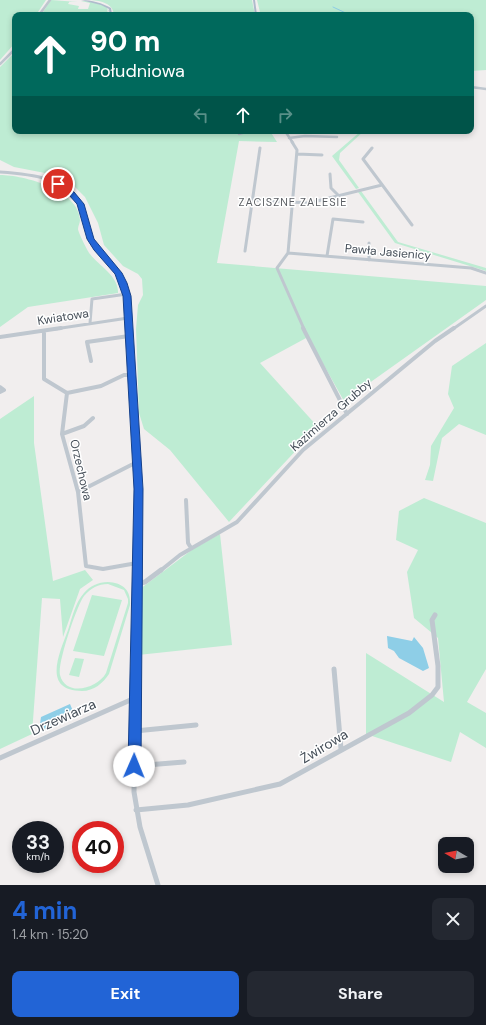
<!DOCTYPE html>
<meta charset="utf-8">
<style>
body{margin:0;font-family:"DM Sans",sans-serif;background:#242831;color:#f1f3f6;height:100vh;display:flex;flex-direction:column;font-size:15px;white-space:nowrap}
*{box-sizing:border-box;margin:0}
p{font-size:13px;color:#9ea1a6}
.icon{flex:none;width:22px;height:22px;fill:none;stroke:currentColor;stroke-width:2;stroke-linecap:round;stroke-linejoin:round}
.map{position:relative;height:885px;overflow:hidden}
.details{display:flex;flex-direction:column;background:#171b24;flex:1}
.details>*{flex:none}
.hud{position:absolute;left:12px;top:12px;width:462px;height:122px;border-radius:8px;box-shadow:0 2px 6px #0003;background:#00695c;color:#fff;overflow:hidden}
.needle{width:26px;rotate:280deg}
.buttons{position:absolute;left:438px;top:837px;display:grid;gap:8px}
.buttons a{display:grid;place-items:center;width:36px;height:36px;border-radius:8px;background:#171b24;box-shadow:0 2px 6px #0003;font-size:20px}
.speed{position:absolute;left:12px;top:821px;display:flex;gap:8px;font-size:20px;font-weight:700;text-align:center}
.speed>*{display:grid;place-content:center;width:52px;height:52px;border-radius:50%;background:#171b24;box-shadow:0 2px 6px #0003;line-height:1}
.speed small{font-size:10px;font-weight:400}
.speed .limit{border:6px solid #d22;background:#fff;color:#111}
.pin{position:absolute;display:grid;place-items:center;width:34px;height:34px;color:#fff;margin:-17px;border:2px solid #fff;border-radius:50%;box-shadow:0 1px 4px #0007}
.me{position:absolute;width:44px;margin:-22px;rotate:1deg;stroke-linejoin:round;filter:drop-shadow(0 0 3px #0008)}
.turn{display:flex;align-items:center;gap:14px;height:84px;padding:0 12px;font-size:18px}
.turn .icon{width:52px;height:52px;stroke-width:2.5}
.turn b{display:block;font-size:28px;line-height:34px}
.lanes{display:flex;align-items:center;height:38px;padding:0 12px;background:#0003;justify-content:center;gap:20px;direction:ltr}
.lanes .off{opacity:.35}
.round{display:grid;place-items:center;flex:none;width:42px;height:42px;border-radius:8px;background:#242831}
.overview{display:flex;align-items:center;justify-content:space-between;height:68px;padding:0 12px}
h1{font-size:24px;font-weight:700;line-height:30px;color:#2264d6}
.primary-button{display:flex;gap:8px;margin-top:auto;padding:8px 12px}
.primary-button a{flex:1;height:46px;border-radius:8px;background:#2264d6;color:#fff;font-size:16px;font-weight:700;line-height:46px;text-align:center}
.primary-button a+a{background:#242831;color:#f1f3f6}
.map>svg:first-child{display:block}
.green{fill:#beecd3;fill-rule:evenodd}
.water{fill:#8ecee7}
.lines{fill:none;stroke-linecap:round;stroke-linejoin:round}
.stream{stroke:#8ecee7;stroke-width:1}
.minor-far3{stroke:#bfc7cf;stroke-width:2.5}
.minor-far2{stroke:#bfc7cf;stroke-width:3}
.minor-far1{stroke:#bfc7cf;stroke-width:4}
.minor{stroke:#bfc7cf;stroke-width:5}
.major{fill:#afbbcc;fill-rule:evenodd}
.route{fill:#2264d6;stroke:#16418b}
.labels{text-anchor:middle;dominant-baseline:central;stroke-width:3;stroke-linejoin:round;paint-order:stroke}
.far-neighbourhood-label{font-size:11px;letter-spacing:1px;fill:#5b5e63;stroke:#fff}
.street-label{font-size:12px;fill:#47505a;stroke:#fff}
.near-street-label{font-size:14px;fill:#47505a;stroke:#fff}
</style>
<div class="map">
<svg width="486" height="885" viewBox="0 0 486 885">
<rect width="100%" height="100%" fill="#f1eeee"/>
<path class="green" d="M0,0H46L36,15H15V43L0,60Z
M51,0L78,2L70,1L68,4L79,6L78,9H88L90,3L81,1C91,1 109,3 110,14L107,8L108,15H41Z
M91,0H252L255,15H114C113,3 101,1 91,0Z
M257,0H486V70L471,71V15H258L260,12Z
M15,52V131H245L239,135L252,131H270L277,142L239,141L217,263L486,286V300L344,401L308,337L260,363L318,427L229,522L170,450L144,429L139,413L136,329L138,305L143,295L142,279L138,274L123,266L104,245L98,223L85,197L73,185L45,173L14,167L0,160V67Z
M361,131H364L340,153L339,160L359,188L356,189L332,156Z
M0,175C24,175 79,190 80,220C80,223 78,226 78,229C78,232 88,252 90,254C99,266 119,276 118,293L28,307L0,327Z
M361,191L398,242L486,268V271L395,243L358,192Z
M486,343V435L459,424L442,438L433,481L425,480L430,465L431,446L454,408L448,394L452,366Z
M34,396V443L53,581L85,570L93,580L80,589L63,637L60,599L42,598L32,734L0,749V419Z
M424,498L486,523V669L467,702L486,713V748L460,732L451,762L366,734V653L444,702L438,638L414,618L407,572L418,550L396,540L399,511Z
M220,534L232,645L138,655V624L141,619L140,589L193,549Z
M108,582C122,583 131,589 130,605L109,674C103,683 94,691 82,691C41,691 60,652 68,630C72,618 75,603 84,593C90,586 98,582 108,582ZM108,584L124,590L128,599V603L106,673C98,688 66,698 60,675C57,664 77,605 84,596C91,588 98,584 108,584Z
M92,595L122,600L104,656L73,651Z
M75,658L84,659L79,677L69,675Z"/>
<path class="water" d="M387,636L412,641L414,637L423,648L429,668L423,671L399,658L394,651L388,648Z
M70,704L75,716L39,732L41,717Z"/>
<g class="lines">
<path class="stream" d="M333,7L350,15"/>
<path class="minor-far3" d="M39,15L50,0
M0,64L15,49
M471,87L486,89
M285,131L293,143
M239,134L249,131
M289,138L305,136L337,137"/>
<path class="minor-far2" d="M292,142L297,150L288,253L277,268L304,329
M372,148L363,159L412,225
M297,154L322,155
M0,172C28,174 70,177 82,207C87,219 87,231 93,242C102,258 122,271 126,289C129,302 128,316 129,329
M330,174L331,188L338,195
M253,200L309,203L382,185
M369,243V260
M245,251L260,148
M288,253L471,268L486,273
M327,256L333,219L363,222
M90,323L92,299L127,294
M55,329L128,318
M453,329L486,306"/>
<path class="minor-far1" d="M129,328L139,489L138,571
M303,328L347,414
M44,331V379L67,393
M0,337L61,328
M91,361L87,342L129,336
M0,387L4,390L0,392
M67,393L62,434L78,492L86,566L103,569L137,563
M67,393L101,386L124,375H131
M62,434L84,426L93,418
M78,492L137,462
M186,500L188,543L191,548
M160,571L180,555L237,522L303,450L435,341L454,328"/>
<path class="minor" d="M138,570L134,792L140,827L158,885
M136,584L145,582L161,570
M334,669L341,749
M135,731L196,725
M0,758L135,698
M134,766L184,762
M136,810L188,805L280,784L409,713L432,695L438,687V666L432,620L435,615"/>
<path class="major" d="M81,0C92,0 102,3 111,8L112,15H110L109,9L101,5Z
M253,0H255L257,15H255Z"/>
</g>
<path class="route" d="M56,183H60L74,192L84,204L94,239L122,273L127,283L131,296L143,489L141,766L139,771L134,772L130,771L128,766L134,489L123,296L115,274L94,250L87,239L77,204L69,195L56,185Z"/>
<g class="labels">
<g class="far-neighbourhood-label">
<text x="293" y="202">ZACISZNE ZALESIE</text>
</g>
<g class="street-label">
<text transform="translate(388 252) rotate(5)">Pawła Jasienicy</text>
<text transform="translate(63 317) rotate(-9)">Kwiatowa</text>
<text transform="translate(331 415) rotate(-41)">Kazimierza Grubby</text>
<text transform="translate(81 470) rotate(77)">Orzechowa</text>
</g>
<g class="near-street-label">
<text transform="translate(63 717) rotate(-24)">Drzewiarza</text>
<text transform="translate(324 746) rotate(-31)">Żwirowa</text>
</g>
</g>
</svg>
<div class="buttons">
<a><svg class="needle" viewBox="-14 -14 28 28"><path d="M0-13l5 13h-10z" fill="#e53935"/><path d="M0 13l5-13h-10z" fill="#9ea1a6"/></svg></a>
</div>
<div class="speed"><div>33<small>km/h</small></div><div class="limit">40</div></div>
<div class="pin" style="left:58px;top:184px;background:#d93025"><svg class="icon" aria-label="arrive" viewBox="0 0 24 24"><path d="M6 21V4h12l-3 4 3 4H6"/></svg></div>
<svg class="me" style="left:134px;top:766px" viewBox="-20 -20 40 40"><circle r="19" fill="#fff"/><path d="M0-13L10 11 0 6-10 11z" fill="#2264d6"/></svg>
<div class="hud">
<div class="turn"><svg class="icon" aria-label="ahead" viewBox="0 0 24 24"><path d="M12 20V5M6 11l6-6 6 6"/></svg><div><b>90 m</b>Południowa</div></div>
<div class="lanes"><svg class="icon off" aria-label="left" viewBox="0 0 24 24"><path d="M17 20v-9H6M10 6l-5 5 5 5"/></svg><svg class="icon" aria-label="ahead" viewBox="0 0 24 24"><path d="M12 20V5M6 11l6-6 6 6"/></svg><svg class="icon off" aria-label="right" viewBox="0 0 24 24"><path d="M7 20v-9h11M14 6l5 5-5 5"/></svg></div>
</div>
</div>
<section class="details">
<div class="overview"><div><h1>4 min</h1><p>1.4 km · 15:20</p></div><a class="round"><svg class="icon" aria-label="close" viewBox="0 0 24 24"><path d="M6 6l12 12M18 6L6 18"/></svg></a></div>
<div class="primary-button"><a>Exit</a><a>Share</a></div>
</section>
